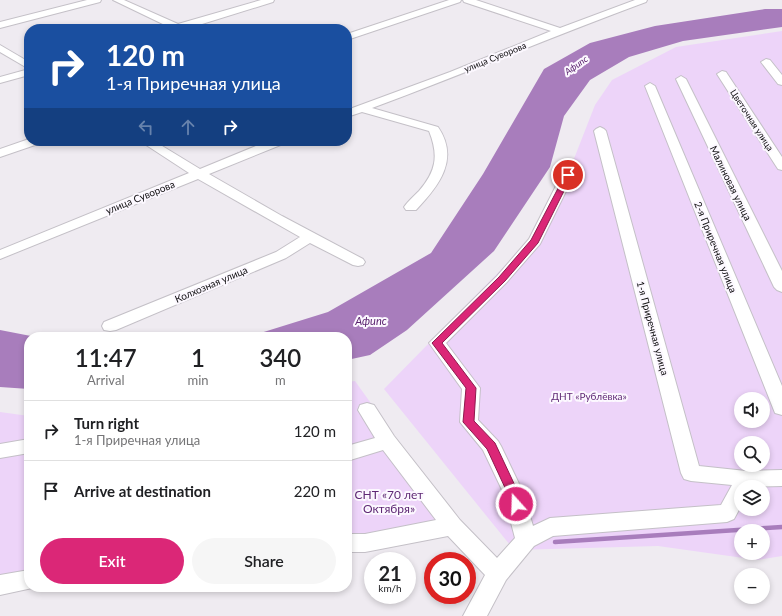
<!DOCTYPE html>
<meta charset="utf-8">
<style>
body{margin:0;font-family:Lato,sans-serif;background:#f6f6f6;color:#202124;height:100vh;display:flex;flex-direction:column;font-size:15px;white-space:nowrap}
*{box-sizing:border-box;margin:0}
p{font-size:13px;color:#757577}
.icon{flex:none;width:22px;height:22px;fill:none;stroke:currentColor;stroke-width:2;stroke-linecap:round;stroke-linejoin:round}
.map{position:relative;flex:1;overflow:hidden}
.panel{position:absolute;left:24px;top:332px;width:328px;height:260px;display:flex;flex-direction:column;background:#fff;border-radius:16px;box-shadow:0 2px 6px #0003}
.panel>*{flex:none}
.top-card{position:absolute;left:24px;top:24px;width:328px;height:122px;border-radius:16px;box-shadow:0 2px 6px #0003;background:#1a4fa0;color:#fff;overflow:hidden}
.controls{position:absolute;left:734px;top:392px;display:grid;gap:8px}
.controls a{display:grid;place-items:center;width:36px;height:36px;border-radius:50%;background:#fff;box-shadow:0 2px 6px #0003;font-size:20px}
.speed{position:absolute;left:364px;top:552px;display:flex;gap:8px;font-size:20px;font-weight:700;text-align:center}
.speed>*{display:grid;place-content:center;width:52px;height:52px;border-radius:50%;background:#fff;box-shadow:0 2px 6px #0003;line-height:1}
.speed small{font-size:10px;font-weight:400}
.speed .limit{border:6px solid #d22;background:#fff;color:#111}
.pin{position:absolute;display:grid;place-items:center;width:34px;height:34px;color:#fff;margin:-17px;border:2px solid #fff;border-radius:50%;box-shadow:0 1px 4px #0007}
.me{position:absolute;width:44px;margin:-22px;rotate:340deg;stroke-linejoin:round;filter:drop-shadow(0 0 3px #0008)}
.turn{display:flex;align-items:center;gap:14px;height:84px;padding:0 16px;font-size:18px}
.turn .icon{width:52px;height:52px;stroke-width:2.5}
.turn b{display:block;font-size:28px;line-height:34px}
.lanes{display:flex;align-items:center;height:38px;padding:0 16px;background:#0003;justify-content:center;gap:20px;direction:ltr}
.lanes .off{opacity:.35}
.eta{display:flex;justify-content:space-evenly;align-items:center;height:68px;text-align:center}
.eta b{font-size:24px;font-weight:600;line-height:28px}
.button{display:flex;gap:8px;margin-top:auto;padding:8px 16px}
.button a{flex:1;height:46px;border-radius:24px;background:#db2777;color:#fff;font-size:16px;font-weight:600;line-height:46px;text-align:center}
.button a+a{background:#f6f6f6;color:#202124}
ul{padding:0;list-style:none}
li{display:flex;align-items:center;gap:12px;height:60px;padding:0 16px;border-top:1px solid #e0e0e0}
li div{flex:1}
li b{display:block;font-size:15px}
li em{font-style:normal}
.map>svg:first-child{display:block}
.green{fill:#edd4f9;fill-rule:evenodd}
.water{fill:#a87dbc}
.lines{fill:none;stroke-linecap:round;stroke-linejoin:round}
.stream{stroke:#a87dbc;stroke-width:4.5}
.minor-casing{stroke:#c4c0c7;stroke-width:2}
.minor{fill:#fff;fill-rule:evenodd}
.route{fill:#db2777;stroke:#8e194d}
.labels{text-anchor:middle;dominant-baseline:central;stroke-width:4;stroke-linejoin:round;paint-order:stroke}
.far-street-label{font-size:9px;fill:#0f0e10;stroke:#fcf8ff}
.far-water-label{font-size:9px;font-style:italic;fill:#5a236f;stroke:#fcf8ff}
.street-label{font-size:10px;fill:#0f0e10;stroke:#fcf8ff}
.park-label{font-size:10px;fill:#5f2975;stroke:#fcf8ff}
.water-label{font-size:11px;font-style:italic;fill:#5a236f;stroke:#fcf8ff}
.near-park-label{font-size:12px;fill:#5f2975;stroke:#fcf8ff}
</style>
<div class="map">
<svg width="782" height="616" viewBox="0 0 782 616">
<rect width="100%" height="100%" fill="#efebf1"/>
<path class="green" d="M782,31V556L758,560L658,546L514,550L384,389L531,239L570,169L595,105L612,80L676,47ZM741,399H763V421H741ZM741,443H763V465H741ZM741,487H763V509H741ZM741,531H763V553H741Z
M355,381L463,532L347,548V382Z
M0,412L29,416V584L0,588Z"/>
<path class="water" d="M765,9H782V27L683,41L629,57L590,80L564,116L550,167L494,251L407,330L370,355L347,360V337H244L254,335L328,312L431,253L483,174L544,69L590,43L655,26Z
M0,330L36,337H29V389L0,387Z"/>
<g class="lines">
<path class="stream" d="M555,542L782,527"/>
<defs>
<path id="minor" d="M87,0H101L100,2L0,28V22Z
M113,0H124L178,24L261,0H274L273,2L186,29H167L169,27Z
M449,0H461L460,2L347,40V34Z
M463,0H476L560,28L635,0H647L646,2C554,36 464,74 372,108L438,127C460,159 439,186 416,210H406L404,207C408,201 414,196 419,191C436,171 439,156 429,131L362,112L347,117V110L450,72L551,31L464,2Z
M0,45L29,62V75L0,83V77L29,69L0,52Z
M766,59L770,60L782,75V85L778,84L761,62Z
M722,71L726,72L782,157V170L778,169L776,166L717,74Z
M681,76L686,79L782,271V292L777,290L774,287L676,79Z
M650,83L655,86L782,386V415L775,413L773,408L645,86Z
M600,127L604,129L606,131L699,466L746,471L782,470V486L741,487V506L734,519L727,522L553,536L534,546L506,580L487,616H463L485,575L448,536L365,552H347V534H365L436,520L383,450L347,461V446L375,438L358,410L360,405L367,403L374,405L394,436L460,520L497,558L515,538L503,492L483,450L460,422L462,389L429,343L497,276L529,239L563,172H573L574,175L540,244L507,282L446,343L480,388L478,420L498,441L501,446L523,492L533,526L550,518L721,505L732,485L691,481L684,479L681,473L594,131L596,129Z
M29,139V141H40L38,144L0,157V149Z
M140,141H154L200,169L268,141H285L283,144L209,174L282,216L363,259L365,262L363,265L358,266L353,265L310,243L286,258L116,330L110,331L104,330L102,326L104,322L276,252L300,237L198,179L0,259V250L189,173Z
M29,439V453L0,458V444Z
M29,570V587H37L0,595V575Z"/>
</defs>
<use href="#minor" class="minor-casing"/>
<use href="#minor" class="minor"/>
</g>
<path class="route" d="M566,173H568L572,175L538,243L505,281L442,343L476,388L474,421L495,443L518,492L522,504L520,507L516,509L512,507L507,492L487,449L463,422L466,388L432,343L499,277L531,240Z"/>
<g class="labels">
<g class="far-street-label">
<text transform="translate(495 57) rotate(-22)">улица Суворова</text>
<text transform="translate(752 120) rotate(57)">Цветочная улица</text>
</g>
<g class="far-water-label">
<text transform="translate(576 65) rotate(-35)">Афипс</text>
</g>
<g class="street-label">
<text transform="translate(731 183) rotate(64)">Малиновая улица</text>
<text transform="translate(140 197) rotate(-22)">улица Суворова</text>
<text transform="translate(716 247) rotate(68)">2-я Приречная улица</text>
<text transform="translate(211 284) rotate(-23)">Колхозная улица</text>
<text transform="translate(653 328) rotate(75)">1-я Приречная улица</text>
</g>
<g class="park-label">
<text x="589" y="396">ДНТ «Рублёвка»</text>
</g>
<g class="water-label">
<text x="371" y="320">Афипс</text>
</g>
<g class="near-park-label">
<text x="389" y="494">СНТ «70 лет<tspan x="389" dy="14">Октября»</tspan></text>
</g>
</g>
</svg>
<div class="controls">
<a><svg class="icon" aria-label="sound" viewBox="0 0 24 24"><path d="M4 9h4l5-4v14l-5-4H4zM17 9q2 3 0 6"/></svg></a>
<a><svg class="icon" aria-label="search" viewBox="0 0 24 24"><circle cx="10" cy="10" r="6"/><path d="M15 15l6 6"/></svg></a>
<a><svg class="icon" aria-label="layers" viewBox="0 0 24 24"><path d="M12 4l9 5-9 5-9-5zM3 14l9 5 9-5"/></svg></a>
<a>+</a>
<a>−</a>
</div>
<div class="speed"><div>21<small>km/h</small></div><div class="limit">30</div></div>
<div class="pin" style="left:568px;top:175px;background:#d93025"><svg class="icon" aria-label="arrive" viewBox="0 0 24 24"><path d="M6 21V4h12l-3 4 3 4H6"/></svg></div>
<svg class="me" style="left:516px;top:504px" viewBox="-20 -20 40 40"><circle r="17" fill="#db2777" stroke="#fff" stroke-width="3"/><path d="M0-11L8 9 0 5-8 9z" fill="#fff"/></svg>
<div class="top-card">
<div class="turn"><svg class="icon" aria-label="right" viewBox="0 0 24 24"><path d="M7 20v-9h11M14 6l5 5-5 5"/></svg><div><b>120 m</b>1-я Приречная улица</div></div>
<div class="lanes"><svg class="icon off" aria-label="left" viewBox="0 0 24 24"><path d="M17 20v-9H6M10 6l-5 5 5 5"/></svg><svg class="icon off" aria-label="ahead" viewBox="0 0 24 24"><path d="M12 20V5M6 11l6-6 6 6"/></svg><svg class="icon" aria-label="right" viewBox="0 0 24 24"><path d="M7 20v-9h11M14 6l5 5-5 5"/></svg></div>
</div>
<section class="panel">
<div class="eta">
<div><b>11:47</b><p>Arrival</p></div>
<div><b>1</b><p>min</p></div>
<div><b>340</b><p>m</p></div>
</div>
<ul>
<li><svg class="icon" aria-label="right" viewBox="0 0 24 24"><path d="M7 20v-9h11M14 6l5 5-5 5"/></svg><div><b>Turn right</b><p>1-я Приречная улица</p></div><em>120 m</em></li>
<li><svg class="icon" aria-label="arrive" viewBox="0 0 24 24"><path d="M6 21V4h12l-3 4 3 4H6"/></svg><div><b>Arrive at destination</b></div><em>220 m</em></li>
</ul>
<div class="button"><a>Exit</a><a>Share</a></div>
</section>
</div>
